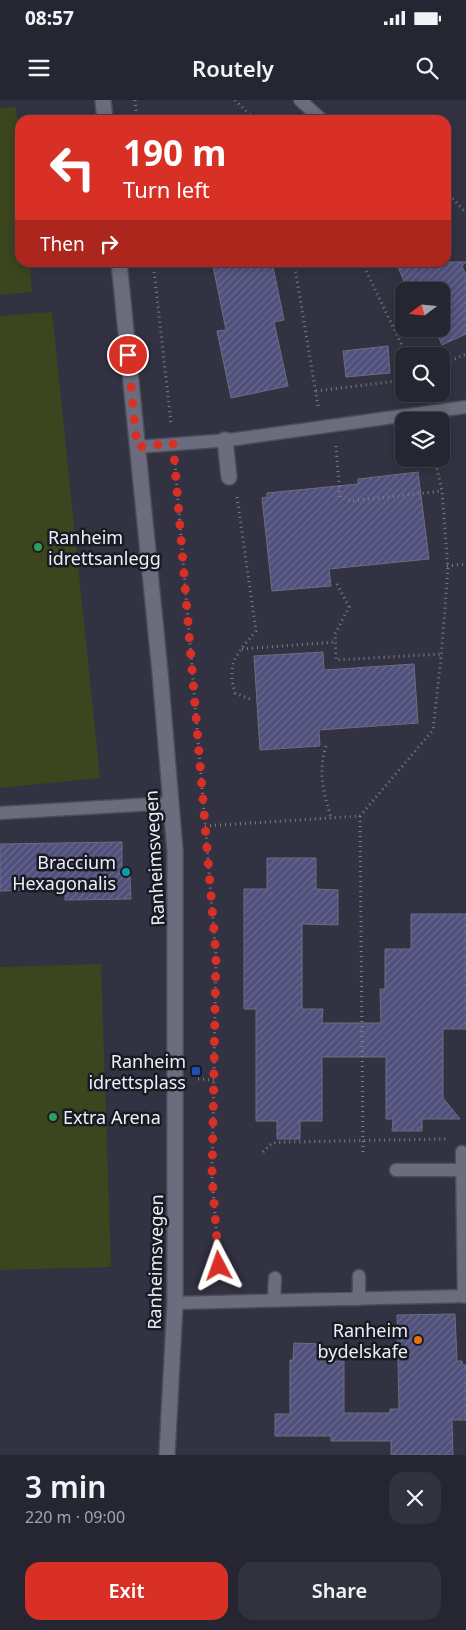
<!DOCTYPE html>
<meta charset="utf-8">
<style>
body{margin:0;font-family:"Noto Sans",sans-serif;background:#32323e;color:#f1f3f6;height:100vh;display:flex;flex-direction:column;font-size:19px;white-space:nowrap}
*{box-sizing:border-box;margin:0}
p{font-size:16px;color:#a4a5ac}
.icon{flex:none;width:28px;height:28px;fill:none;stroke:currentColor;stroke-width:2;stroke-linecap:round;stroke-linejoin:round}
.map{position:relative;height:1355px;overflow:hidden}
.details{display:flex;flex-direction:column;background:#262632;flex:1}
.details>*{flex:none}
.banner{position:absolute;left:15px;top:15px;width:436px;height:152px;border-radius:15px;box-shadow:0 2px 12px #0003,0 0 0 1px #42434d;background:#d93025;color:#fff;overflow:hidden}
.needle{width:32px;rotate:254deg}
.buttons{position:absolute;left:395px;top:182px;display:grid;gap:10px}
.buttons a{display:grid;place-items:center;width:55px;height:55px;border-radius:10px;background:#262632;box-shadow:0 2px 12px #0003,0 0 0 1px #42434d;font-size:25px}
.pin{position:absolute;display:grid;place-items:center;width:42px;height:42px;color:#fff;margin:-21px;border:2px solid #fff;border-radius:50%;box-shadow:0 1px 5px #0007}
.me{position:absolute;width:55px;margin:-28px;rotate:356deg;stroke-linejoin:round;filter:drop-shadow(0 0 4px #0008)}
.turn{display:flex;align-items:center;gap:18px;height:105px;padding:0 25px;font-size:22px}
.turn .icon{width:65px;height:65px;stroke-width:2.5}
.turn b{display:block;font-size:35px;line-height:42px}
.then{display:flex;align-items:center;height:48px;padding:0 25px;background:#0003;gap:10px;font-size:19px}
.round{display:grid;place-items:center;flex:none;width:52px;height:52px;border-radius:15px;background:#32323e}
.head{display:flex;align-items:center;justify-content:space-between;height:85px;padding:0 25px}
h1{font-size:30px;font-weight:600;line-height:38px}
.action{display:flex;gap:10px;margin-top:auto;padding:10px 25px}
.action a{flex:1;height:58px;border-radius:15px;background:#d93025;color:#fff;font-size:20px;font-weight:600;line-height:58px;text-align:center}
.action a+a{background:#32323e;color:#f1f3f6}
.status{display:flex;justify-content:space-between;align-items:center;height:35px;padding:0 25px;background:#262632;direction:ltr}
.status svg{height:14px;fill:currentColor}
header{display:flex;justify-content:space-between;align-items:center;height:65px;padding:0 25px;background:#262632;font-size:22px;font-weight:600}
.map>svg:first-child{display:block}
.garden{fill:#3b461e}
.building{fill:url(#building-hatch);stroke:#6c6d7f}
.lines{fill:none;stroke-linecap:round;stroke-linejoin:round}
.service-casing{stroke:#4d4d5a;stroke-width:15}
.minor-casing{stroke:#4d4d5a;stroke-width:18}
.tertiary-casing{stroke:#4d4d5a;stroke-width:18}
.path{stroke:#7d7d8b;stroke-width:3;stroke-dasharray:1 4;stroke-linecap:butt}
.service{stroke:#6b6c7d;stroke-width:12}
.minor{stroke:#6b6c7d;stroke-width:15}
.tertiary{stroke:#6b6c7d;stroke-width:15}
.route{stroke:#d93025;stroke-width:9;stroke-dasharray:0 16.2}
.leisure-dot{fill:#2e9e5b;stroke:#1a1b22;stroke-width:2}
.culture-dot{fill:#0f9aa8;stroke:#1a1b22;stroke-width:2}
.transit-dot{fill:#1a4fb4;stroke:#1a1b22;stroke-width:2}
.food-dot{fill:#e8710a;stroke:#1a1b22;stroke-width:2}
.labels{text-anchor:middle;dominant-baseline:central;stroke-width:5;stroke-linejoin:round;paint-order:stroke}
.poi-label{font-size:18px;fill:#eeeff9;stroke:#1a1b22;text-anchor:end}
.street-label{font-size:18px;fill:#eeeff9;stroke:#1a1b22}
</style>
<div class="status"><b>08:57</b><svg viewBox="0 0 49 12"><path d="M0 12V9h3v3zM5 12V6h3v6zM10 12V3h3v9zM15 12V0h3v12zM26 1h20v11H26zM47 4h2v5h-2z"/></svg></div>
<header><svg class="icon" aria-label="menu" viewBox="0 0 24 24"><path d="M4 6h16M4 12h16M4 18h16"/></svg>Routely<svg class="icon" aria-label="search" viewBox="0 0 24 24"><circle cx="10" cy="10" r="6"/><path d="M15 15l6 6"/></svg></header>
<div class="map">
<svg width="466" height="1355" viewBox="0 0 466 1355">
<defs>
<pattern id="building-hatch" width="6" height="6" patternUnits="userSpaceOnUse" patternTransform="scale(1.25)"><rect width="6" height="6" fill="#50507c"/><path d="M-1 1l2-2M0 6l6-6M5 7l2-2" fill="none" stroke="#6a6a8f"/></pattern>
</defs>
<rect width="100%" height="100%" fill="#323242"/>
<path class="garden" d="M16,7L20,49V162L30,163L32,192L0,195V8Z
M52,212L100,678L0,688V216Z
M101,864L111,1167L0,1170V867Z"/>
<path class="building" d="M227,162H272L284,220L274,222L288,286L231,298L217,231L226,230L213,166Z
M396,162H466L462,166L466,175V234L442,245L435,229H441V191H419L417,185L407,189Z
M388,246L390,273L346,277L343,251Z
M418,372L429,459L329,469L331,486L272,491L262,398L267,397V393L358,384V379Z
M323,552L324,570L414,564L418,623L319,630L320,646L260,650L254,556Z
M122,742V776H130L131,799L65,800V789L0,791V744Z
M267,758H316V789L338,790V825L302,824V909H323L322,923H381L380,889H385V849H411V814H466V929H443V998L460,1019H422V1031H392L393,1019H386V957H322V1021H300V1039H277V1021H256V909H244V789H267Z
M455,1214L457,1261H462L463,1265H466V1320H452L453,1355H391V1341H331V1336H275V1314H290V1260H293L294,1243L322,1244V1261H344V1313H390V1309H399L397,1215Z"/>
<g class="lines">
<defs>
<path id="service" d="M300,0L322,20
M137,347L229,340L466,307
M0,713L171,703
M462,1052L464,1197
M396,1070H462
M359,1199V1176
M274,1200L275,1178
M175,1203L466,1196"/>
<path id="minor" d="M225,340L229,377"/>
<path id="tertiary" d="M103,0L105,20
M119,162L160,572L175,751V1203L167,1355"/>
</defs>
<use href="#service" class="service-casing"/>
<use href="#minor" class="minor-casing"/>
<use href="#tertiary" class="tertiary-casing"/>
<path class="path" d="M135,0L137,20
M235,0L255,20
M446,91L466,113
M153,162L171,323
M294,162L318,306
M362,162L407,256
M441,265L466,254
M316,291L404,280
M336,346L340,397L351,401L442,391
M175,364L216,855L212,1077L220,1181
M237,397L256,531C237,554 226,562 235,593L250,599
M447,466L466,464
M337,484L349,507L335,534L336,560L442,554
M242,549L336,542
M326,646C318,671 323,693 331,717
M360,716L363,1052
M205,726L360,716L433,630L441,558L448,469L442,391L435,359
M198,979L214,980
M263,1052L272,1043L287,1042L446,1039"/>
<use href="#service" class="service"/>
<use href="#minor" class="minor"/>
<use href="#tertiary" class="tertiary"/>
</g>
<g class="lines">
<path class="route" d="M128,255L137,347L173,343L216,855L212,1077L219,1166"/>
</g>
<g class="leisure-dot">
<circle cx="38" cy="447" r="5"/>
<circle cx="53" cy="1017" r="5"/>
</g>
<circle class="culture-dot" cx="126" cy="772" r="5"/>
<rect class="transit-dot" x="191" y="966" width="10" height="10" rx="2.5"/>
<circle class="food-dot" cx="418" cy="1240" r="5"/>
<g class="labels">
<g class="poi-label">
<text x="48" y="437" text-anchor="start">Ranheim<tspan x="48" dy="21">idrettsanlegg</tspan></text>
<text x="116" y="762">Braccium<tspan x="116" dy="21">Hexagonalis</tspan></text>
<text x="186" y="961">Ranheim<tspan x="186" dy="21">idrettsplass</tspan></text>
<text x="63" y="1017" text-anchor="start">Extra Arena</text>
<text x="408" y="1230">Ranheim<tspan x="408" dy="21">bydelskafe</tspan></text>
</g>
<g class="street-label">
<text transform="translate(154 758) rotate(-93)">Ranheimsvegen</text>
<text transform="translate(155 1162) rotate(-89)">Ranheimsvegen</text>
</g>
</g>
</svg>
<div class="buttons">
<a><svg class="needle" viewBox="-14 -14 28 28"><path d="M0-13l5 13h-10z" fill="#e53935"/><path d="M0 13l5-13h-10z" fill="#a4a5ac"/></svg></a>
<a><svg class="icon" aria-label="search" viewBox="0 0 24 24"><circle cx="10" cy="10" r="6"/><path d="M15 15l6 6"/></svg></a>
<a><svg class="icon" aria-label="layers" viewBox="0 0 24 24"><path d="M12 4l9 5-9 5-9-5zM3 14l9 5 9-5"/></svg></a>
</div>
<div class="pin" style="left:128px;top:255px;background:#d93025"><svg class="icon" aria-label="arrive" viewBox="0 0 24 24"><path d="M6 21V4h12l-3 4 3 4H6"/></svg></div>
<svg class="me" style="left:219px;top:1166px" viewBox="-20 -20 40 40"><path d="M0-17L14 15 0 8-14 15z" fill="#d93025" stroke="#fff" stroke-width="4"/></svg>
<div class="banner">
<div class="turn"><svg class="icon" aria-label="left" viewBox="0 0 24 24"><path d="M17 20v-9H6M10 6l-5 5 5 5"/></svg><div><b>190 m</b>Turn left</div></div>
<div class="then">Then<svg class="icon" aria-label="right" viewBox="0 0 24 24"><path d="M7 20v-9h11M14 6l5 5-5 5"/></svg></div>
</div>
</div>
<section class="details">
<div class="head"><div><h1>3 min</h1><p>220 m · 09:00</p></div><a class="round"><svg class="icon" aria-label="close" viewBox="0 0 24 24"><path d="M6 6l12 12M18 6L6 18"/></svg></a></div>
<div class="action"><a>Exit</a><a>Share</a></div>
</section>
